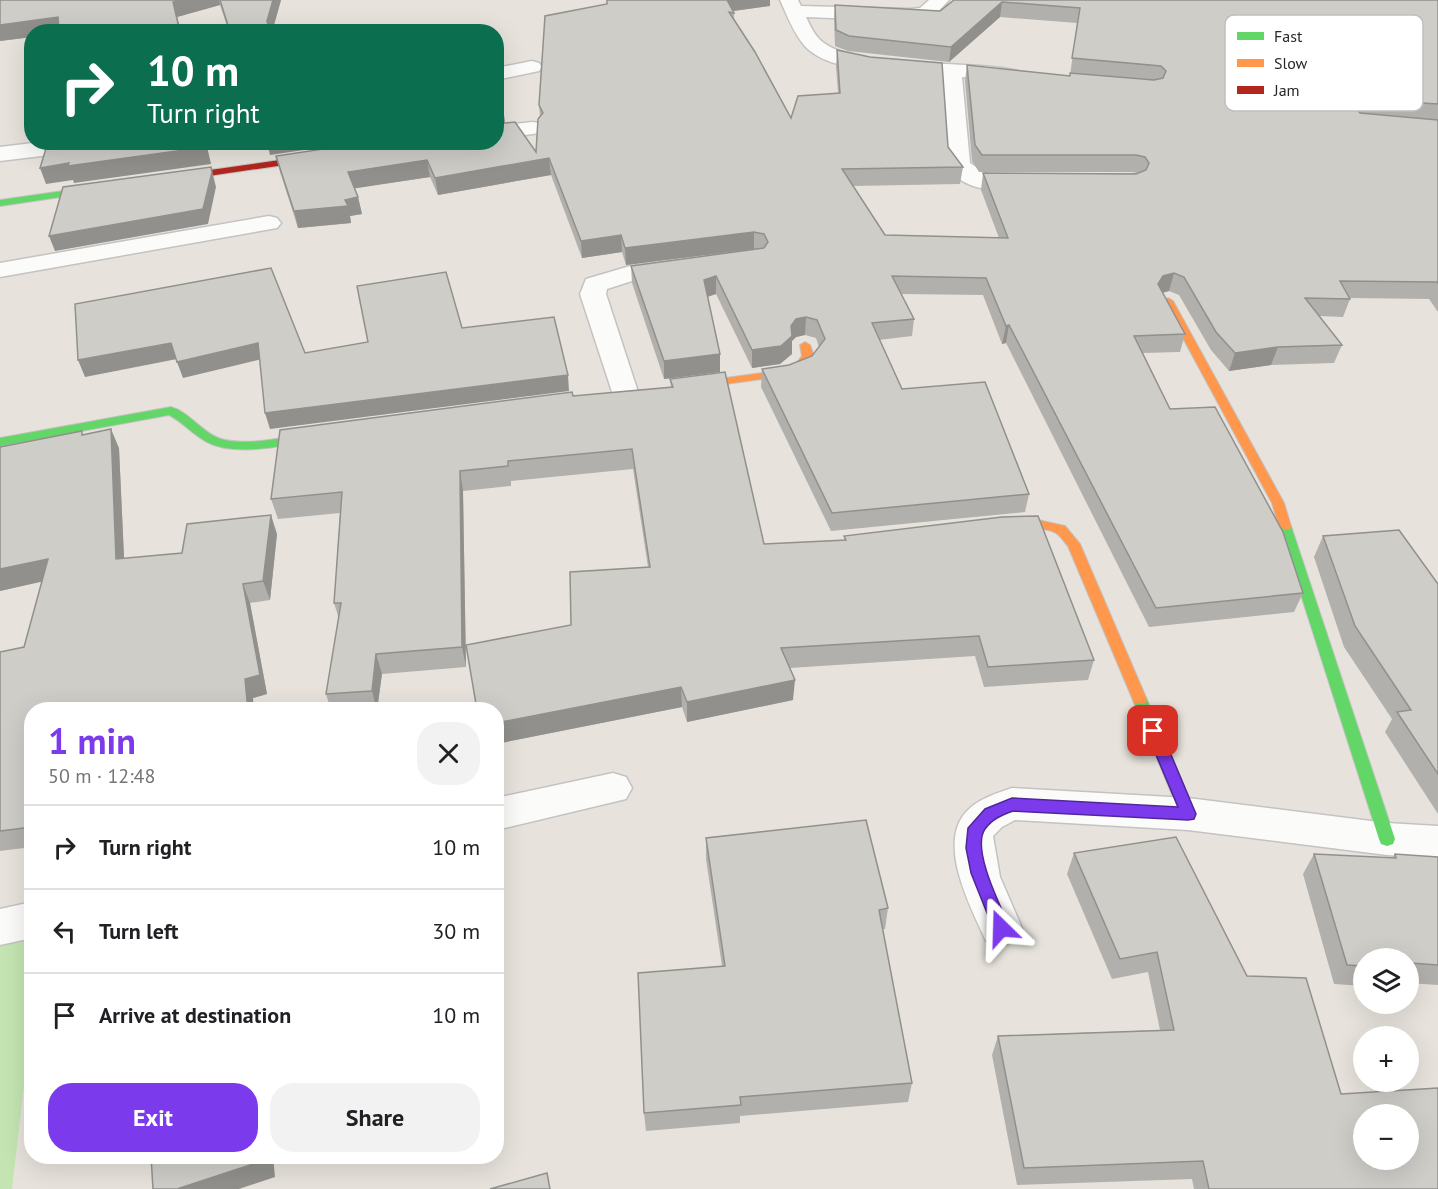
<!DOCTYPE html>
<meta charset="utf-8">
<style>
body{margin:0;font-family:"PT Sans",sans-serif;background:#f2f2f2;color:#202124;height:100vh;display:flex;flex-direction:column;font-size:22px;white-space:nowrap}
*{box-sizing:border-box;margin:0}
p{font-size:20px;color:#757577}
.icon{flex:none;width:33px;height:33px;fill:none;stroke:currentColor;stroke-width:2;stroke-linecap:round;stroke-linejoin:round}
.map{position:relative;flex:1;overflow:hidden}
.panel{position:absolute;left:24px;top:702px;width:480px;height:462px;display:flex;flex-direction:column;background:#fff;border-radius:24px;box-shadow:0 6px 24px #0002}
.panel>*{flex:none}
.hud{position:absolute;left:24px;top:24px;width:480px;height:126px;border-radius:24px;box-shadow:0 6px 24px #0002;background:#0b6e4f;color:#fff;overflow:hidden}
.fabs{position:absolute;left:1353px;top:948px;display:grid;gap:12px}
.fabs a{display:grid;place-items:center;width:66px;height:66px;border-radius:50%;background:#fff;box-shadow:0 6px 24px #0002;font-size:30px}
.pin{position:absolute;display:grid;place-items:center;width:51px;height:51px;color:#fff;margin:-26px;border-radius:12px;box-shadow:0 3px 9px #0006}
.me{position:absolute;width:66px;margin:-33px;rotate:338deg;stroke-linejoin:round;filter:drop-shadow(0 0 4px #0008)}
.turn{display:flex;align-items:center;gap:21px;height:126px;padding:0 24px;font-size:27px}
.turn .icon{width:78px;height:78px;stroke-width:2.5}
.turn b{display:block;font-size:42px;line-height:51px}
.round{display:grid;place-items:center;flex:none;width:63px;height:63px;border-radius:24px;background:#f2f2f2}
.overview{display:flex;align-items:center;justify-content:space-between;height:102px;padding:0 24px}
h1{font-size:36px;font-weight:600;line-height:45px;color:#7c3aed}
.cta{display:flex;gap:12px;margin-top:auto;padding:12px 24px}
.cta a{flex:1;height:69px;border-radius:24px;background:#7c3aed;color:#fff;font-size:24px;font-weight:600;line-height:69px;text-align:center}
.cta a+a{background:#f2f2f2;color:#202124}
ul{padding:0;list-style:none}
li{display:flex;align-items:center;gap:18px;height:84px;padding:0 24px;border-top:2px solid #e0e0e0}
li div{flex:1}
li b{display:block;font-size:22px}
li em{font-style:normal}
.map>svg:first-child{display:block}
.green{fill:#c4e5b2}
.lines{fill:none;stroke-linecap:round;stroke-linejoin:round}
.street-casing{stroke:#c4c2c2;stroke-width:3}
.fast-casing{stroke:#c4c2c2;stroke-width:2}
.slow-casing{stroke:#c4c2c2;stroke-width:2}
.jam-casing{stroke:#c4c2c2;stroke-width:2}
.street{fill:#fbfbfa;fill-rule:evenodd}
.fast{fill:#63d668;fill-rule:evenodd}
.slow{fill:#ff974d;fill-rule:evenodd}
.jam{fill:#b3261e;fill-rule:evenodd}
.wall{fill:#b2b0ac}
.shaded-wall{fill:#91908c}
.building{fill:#cfcdc8;stroke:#91908c;stroke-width:1.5;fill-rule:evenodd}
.route{fill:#7c3aed;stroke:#51269a;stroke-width:1.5}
.key{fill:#fff;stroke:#bebebe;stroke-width:1.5}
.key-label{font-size:16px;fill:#272727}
</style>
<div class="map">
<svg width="1438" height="1189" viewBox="0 0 1438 1189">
<rect width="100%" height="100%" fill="#e7e3dc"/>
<path class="green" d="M31,936V1024L12,1189H0V943Z"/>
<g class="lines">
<defs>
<path id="street" d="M780,0H798L801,6L911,9L920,8L929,0H949L933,17L911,21L806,17C811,27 815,37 824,43C861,70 970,59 1018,71L1021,75L1018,79L1011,81L962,77L970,163L988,175L1034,177L1037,182L1034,187C1008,193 958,194 948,163C942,145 943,96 941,75C905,72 829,75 804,45C793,32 787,15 780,0Z
M532,61L539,63L542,67L539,71L496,80V68Z
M532,122L540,123L543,128L540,133L496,139V126Z
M41,142H110L107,147L99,149L0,161V147Z
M269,216L277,218L281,223L277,228L0,277V263Z
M677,261L686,263L689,268L686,273L632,281L607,289L606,294L639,395L635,401L625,403L615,401L580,294L586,279L630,266Z
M613,773L626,777L632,788L626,799L496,830V798Z
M1012,788L1188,798L1387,823L1438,826V858L1387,855L1188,830L1015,820L1002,827L993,836L1000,877L1022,928L1016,941L1001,946L986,941C971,908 936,843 967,811C978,799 997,793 1012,788Z
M32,902V938L0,945V909Z"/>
<path id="fast" d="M105,185L110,188L108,190L0,206V200Z
M171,407C188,412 199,428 214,436C239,450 294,435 322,431L328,435L322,439C290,444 237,458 207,442C193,435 183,422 169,415L0,446V438Z
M1285,522L1291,526L1395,839L1393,844L1387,846L1381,844L1379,839L1279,526Z
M1140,694L1145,696L1147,700L1196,814L1194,819L1188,820L1182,819L1180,814L1133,700L1135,696Z"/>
<path id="slow" d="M1168,298L1173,301L1284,503L1291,526L1290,529L1285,530L1279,526L1272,503L1163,301Z
M805,342L810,345L814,356L803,369L792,375L682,390L676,387L682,384L785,370L795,365L802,356L800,345Z
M1038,520L1065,526L1080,544L1147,700L1145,704H1135L1133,700L1068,546C1064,542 1060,534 1054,532C1038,524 1002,536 992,525L998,521Z"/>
<path id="jam" d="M322,154L325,155V159L168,182L163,179L168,176Z"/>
</defs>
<use href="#street" class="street-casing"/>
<use href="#fast" class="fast-casing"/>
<use href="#slow" class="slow-casing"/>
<use href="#jam" class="jam-casing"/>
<use href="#street" class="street"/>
<use href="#fast" class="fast"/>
<use href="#slow" class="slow"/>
<use href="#jam" class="jam"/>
</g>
<path class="wall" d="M0,0H281L272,32H229L220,5L177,17L181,32H32V37L0,41Z
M954,0H1438V312L1429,299L1349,298L1350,299L1343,317L1319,316L1342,345L1334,363L1271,365L1229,371L1211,350L1179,295L1169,291L1162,293L1185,334L1180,352L1143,353L1170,409L1303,593L1294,612L1149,627L1006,343L1002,344L983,295L901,294L914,319L912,336L879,340L902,389L1029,494L1025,512L831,531L761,387L762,369L789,365L812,356L819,347L816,338L805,335L796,337L792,341V354L780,364L752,368L716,294L707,297L720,354V372L664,379L632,283L631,266L755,249L626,265L622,252L582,258L551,175L438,195L430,177L354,188L358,197L362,214L350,216L351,223L298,228L280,172L276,156L496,142L503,107L505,123L536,152L540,117L539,105L545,16L770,6L733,11L734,13V20L791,118L838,93L836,66L837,50L948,147L963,167L960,184L853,186L885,235L999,238L981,190L983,173H1137L1132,172H979L972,161L965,81L967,65L1070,76L1077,23L1000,17L949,62L848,51L835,46L834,20L835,5L940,11Z
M670,379L764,544L844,540V536L1094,660L1088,680L984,687L975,656L790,668L793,700L687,722L682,707L496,744V710L571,625L648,567L633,469L511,481V486L463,491L466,667L382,674L377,710H331L326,694L339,619L334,603L340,513L278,519L271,499L573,396L671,387Z
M84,434L119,448L124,559L182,553L277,534L270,600L250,603L267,694L253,698L32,710V847L0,851V652L24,647L42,581L0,591V447Z
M1323,536L1438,584V814L1385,732L1392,719L1344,647L1314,557Z
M706,838L888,908L885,929H882L912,1083L908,1102L740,1116V1123L646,1131L644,1113L722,966L706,859Z
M1074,853L1247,976L1341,1094L1438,1189H1194L1192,1179L1017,1185L992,1055L998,1036L1160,1030L1148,972L1112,979L1067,874Z
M1314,854L1392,858L1395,854L1438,857V985L1408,983V958H1364V986L1334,984L1303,874Z"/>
<path class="shaded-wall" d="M181,0H219L220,5L177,17L181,32H180L173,2Z
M273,0H281L272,32H269L267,21Z
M726,0H770V6L726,12Z
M1002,2L1000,17L949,62L951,47Z
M58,17L63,32H32V37L0,41V25Z
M503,107L505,123L496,124V108Z
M205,142H206L211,164L74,183L73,180L46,184L40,168Z
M267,142H358L270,155Z
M549,158L551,175L438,195L435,178Z
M427,160L430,177L351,189L348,172Z
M211,167L216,187L208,224L55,251L49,236Z
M358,197L362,214L350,216L351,223L298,228L294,211Z
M754,232V249L626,265L625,248Z
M621,235L622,252L582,258L581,241Z
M1174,273L1169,291L1158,294V284L1163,276Z
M716,276V294L704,298V280Z
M806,317L805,335L796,337L792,341V354L780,364L752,368V350L791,326L796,319Z
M1009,325L1006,343L1002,344L1006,326Z
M171,343L177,359L85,377L78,360Z
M258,343L262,359L183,378L177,362Z
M1278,347L1271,365L1229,371L1235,353Z
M720,354V372L664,379V361Z
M568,375L569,391L270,429L265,413Z
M111,429L119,448L125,578L116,559Z
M460,471L463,491L466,667L462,647Z
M271,515L277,534L270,600L263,581Z
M48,559L58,578L0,591V569Z
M243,584L250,603L267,694L253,698L254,710H248L245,679Z
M376,654L382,674L377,710L372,691Z
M795,680L793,700L687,722V702Z
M681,687L682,707L496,744V723Z
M496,1012L499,1024L498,1126L496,1120Z
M265,1156H273L275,1177L239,1189H177Z"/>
<path class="building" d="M0,0H181L173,2L180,32H59L58,17L0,25Z
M220,0H273L267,21L270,32H230Z
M607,0H727L734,13L729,12L755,52L791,118L798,96L840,93L837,50L870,57L942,63L948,147L963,167L842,169L885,235L1008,238L983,173L1136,174L1146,170L1149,163L1145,157L1136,155H982L975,145L967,65L1070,76V73L1154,80L1163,78L1166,71L1161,66L1072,58L1080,8L1002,2L951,47L849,36L836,30L835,5L940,11L954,0H1438V104L1359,99L1355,107L1360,113L1438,120V283L1437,282L1340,281L1350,299L1305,298L1342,345L1278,347L1235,353L1216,332L1184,277L1174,273L1163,276L1158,284L1185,334L1134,336L1170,409L1215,407L1283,532L1303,593L1156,608L1009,325L1006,326L986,278L892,276L914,319L872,323L902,389L985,382L1029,494L832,513L762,369L789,365L812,356L825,339L817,320L806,317L796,319L791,326L792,336L781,346L752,350L716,276L704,280L720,354L664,361L631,266L764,248L768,242L764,234L754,232L625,248L621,235L581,241L549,158L435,178L427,160L348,172L358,197L345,200L348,206L294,211L276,156L370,142H496V124L515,122L536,152L538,119L543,113L539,105L545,16L607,4Z
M496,98L503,107L496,108Z
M48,142H205L206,147L68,166L69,163L40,168Z
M211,167L212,172L203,209L49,236L63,187Z
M271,268L305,353L368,342L357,286L446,272L462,328L554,317L568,375L265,413L258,343L177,362L171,343L78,360L75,304Z
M725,372L764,544L846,540L844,536L1002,517L1038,516L1094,660L988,667L979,636L781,648L795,680L687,702L681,687L496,723V710H477L466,645L571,625L570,572L650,567L632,449L508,461V466L460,471L462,647L376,654L372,691L326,694L341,603H334L342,492L271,499L280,430L572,392L573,396L673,387L670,379Z
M111,429L116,559L182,553L187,524L271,515L263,581L243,584L260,675L245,679L248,710H32V827L0,831V652L24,647L48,559L0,569V447L82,431V435Z
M1399,530L1438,584V774L1397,712L1411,710L1355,626L1323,536Z
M866,820L888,908L879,910L912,1083L740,1097L741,1105L644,1113L638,973L725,966L706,838Z
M1176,837L1247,976L1306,978L1341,1094L1438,1088V1189H1209L1203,1161L1024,1168L998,1036L1174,1030L1157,952L1120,959L1074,853ZM1364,1114H1408V1160H1364Z
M1314,854L1396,858L1395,854L1438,857V965L1411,963L1413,970L1408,969V958H1364V966L1347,965Z
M32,1026V1053L29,1054Z
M151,1156H265V1160L177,1189H153Z
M547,1173L550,1189H490Z"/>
<path class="route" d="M1153,725L1161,731L1196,814L1194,819L1188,820L1013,811C1002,815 992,819 985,829C971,849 1001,907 1010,928L1007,933L1001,935L995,933L971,873L966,848L968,828L985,809L1012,798L1178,807L1146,731Z"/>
<rect x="1225" y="15" width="198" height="96" rx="9" class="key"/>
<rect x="1237" y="32" width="27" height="8" fill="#63d668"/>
<rect x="1237" y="59" width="27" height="8" fill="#ff974d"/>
<rect x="1237" y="86" width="27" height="8" fill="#b3261e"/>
<g class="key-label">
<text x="1274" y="42">Fast</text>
<text x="1274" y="69">Slow</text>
<text x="1274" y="96">Jam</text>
</g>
</svg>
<div class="fabs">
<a><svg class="icon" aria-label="layers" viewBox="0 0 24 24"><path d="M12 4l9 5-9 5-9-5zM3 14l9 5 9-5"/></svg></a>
<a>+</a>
<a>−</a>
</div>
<div class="pin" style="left:1153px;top:731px;background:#d93025"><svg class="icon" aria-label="arrive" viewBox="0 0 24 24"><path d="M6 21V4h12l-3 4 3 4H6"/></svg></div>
<svg class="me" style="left:1001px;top:928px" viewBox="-20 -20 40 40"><path d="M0-17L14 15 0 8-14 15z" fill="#7c3aed" stroke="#fff" stroke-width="4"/></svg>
<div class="hud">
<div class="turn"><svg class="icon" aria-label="right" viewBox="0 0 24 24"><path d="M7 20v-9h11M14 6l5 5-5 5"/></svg><div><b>10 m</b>Turn right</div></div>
</div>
<section class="panel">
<div class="overview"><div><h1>1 min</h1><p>50 m · 12:48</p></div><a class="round"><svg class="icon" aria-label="close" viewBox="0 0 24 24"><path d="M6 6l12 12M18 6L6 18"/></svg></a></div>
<ul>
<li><svg class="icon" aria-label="right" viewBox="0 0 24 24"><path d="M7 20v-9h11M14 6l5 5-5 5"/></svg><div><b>Turn right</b></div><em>10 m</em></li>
<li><svg class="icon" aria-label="left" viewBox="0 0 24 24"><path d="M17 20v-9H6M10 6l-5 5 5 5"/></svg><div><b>Turn left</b></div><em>30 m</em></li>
<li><svg class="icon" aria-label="arrive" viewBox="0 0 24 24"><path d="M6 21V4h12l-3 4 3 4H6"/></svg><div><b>Arrive at destination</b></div><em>10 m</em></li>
</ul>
<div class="cta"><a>Exit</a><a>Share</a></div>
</section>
</div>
